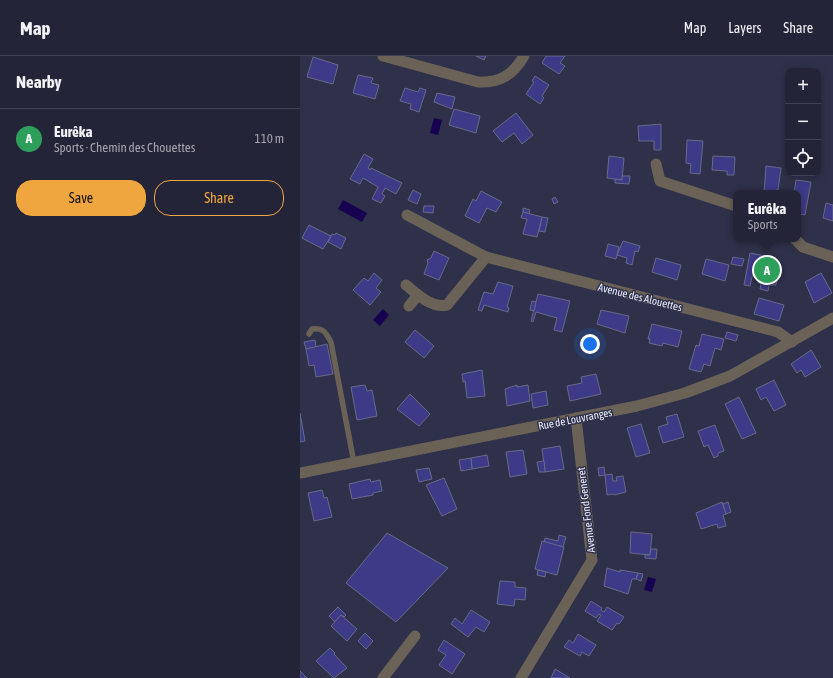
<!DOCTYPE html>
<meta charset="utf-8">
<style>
:root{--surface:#232438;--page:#2f3043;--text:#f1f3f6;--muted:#a3a4ae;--line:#404153;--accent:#f0a63e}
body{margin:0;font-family:"Asap Condensed",sans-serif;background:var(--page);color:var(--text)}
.controls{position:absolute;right:12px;top:12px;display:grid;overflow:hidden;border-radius:8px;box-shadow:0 2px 10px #0003}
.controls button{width:36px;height:36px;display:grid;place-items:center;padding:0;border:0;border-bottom:1px solid var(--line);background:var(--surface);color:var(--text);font:20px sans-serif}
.you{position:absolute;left:290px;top:288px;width:14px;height:14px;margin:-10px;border:3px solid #fff;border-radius:50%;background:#1a73e8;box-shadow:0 0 0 6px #1a73e833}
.badge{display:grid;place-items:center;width:26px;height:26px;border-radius:50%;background:var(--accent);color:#fff;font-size:13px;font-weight:700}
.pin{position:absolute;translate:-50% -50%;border:2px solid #fff;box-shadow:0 1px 4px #0006}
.popup{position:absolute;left:433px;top:134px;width:68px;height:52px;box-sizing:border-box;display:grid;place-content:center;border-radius:8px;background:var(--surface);filter:drop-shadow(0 1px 3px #0005);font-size:13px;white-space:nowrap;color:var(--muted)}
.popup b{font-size:15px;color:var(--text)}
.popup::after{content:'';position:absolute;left:50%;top:100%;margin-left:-8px;border:8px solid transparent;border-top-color:var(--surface)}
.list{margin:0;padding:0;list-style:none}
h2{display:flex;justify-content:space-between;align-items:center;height:52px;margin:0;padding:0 16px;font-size:17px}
h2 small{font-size:13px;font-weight:400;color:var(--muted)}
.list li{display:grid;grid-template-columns:26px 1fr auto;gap:12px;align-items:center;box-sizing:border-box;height:60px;padding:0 16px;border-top:1px solid var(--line)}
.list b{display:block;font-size:15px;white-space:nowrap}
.list p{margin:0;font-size:13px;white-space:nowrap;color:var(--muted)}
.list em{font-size:13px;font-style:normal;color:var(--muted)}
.actions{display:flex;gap:8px;padding:12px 16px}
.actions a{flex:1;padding:9px 0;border:1px solid var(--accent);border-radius:16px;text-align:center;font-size:14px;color:var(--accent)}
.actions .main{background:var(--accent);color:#111}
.icon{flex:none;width:22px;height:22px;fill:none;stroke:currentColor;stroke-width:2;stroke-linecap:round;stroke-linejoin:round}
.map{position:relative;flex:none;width:533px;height:622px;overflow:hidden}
header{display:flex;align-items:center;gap:24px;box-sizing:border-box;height:56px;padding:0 20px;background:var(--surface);border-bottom:1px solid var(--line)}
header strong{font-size:19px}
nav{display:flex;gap:22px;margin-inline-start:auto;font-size:14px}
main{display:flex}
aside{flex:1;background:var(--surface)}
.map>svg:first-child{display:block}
</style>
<header>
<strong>Map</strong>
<nav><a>Map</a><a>Layers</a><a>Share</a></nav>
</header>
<main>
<aside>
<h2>Nearby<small></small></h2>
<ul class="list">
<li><span class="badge" style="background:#2e9e5b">A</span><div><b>Eurêka</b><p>Sports · Chemin des Chouettes</p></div><em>110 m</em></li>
</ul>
<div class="actions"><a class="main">Save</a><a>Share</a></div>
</aside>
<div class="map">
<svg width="533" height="622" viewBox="0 0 533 622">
<rect width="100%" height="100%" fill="#2f304a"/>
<g fill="#160251">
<polygon points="134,62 142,64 138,79 130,77"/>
<polygon points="43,144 67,157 62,166 38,153"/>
<polygon points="83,253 89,259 80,270 73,264"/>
<polygon points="348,521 356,523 352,536 344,534"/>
</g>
<g fill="#3d3a88" stroke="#676a87">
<polygon points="176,0 186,0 184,4"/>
<polygon points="246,0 265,0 260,7 265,10 259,18 242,7"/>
<polygon points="13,1 38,9 33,28 7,21"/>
<polygon points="58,19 73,22 71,27 79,29 75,43 53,37"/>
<polygon points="235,20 249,29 242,40 244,42 240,48 226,38 234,26 232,25"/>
<polygon points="105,32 118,36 120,32 126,34 119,56 110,53 111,48 100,45"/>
<polygon points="137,37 155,41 152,53 134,46"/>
<polygon points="154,53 180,60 176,77 149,69"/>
<polygon points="216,57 233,79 222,88 214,77 202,86 193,75"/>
<polygon points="361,68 361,94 354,94 354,85 339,85 338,70"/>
<polygon points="387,84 403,85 400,118 390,117 391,108 386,107"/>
<polygon points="64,98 73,103 68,112 70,114 71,112 102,127 96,138 85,132 82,138 85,140 81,147 72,143 78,131 63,122 60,128 50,123"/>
<polygon points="309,100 324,102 322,124 307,122"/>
<polygon points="413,100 435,101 434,119 427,119 427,115 412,114"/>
<polygon points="466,110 481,112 478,134 476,134 476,137 464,137"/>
<polygon points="322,120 330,120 329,128 315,127 315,123 322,124"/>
<polygon points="496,124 511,126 505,159 498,158 498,137 494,137"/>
<polygon points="113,134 121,138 117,148 108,144"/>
<polygon points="181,135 202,146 196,156 187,152 179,167 165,160 173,143 176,145"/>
<polygon points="255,141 258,146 254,148 252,143"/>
<polygon points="526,147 533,149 533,165 523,162"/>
<polygon points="124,150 134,150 133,157 123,156"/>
<polygon points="223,152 230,154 229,158 223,156"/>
<polygon points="223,156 242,161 237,181 223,178 227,163 221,162"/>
<polygon points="242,161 248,162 245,176 239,175"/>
<polygon points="9,169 31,180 23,193 2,182"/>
<polygon points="36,177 46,182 41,193 28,186 32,178 35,179"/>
<polygon points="323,185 340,190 338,196 335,195 332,209 326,207 327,202 317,199"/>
<polygon points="308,188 319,191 316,203 305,200"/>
<polygon points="134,195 149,202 139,224 124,218 128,207 127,204 131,202"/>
<polygon points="450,197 476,202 473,219 478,220 476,229 469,229 468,235 460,233 461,227 458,227 462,209 455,207 450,230 444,229"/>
<polygon points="433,201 444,203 442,210 431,208"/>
<polygon points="356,202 381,209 377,224 352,216"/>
<polygon points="406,203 429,209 425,225 402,218"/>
<polygon points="74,217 82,224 76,232 81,236 70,249 53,234 64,222 68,225"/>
<polygon points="521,217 532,237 514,247 505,226"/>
<polygon points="198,226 213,230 207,251 209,252 208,256 184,249 182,255 178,254 184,236 193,238"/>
<polygon points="238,238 270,245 262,276 254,274 257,262 236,256 233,266 231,265"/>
<polygon points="459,242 484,249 479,265 454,258"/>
<polygon points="232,245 236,246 234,255 230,254"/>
<polygon points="301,254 329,260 325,277 297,268"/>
<polygon points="352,268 382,275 378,291 363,287 362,290 349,287 350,283 348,283"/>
<polygon points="115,274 134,290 124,302 105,286"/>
<polygon points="427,276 438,279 436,285 425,282"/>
<polygon points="402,278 424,283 421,294 415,292 410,310 404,308 401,316 389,313 396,289 399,290"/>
<polygon points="15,284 16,291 6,293 4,286"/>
<polygon points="27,288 33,318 16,321 14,309 9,310 6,293"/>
<polygon points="511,294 521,311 505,321 501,314 497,317 491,308"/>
<polygon points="182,314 185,340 167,342 165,325 163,326 162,318"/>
<polygon points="296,318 301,338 270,345 267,330 282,327 281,321"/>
<polygon points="474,324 486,349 474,355 466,341 461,344 456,333"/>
<polygon points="65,329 67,335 72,334 77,360 57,364 51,331"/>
<polygon points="217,329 217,331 228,329 230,345 207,350 205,333"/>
<polygon points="246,335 248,349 233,352 231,338"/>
<polygon points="110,338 130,358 119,370 97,353"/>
<polygon points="439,341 456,377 442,383 425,348"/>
<polygon points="0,357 5,385 0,386"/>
<polygon points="377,358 384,381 363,387 358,371 368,368 366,361"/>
<polygon points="341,368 350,397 336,401 327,372"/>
<polygon points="415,369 424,395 418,397 418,400 414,402 408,389 404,391 398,375"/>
<polygon points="260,390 264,413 245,416 242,393"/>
<polygon points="223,394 227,418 210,421 206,396"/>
<polygon points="187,399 189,410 172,413 171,402"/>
<polygon points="171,402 172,413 161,415 159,404"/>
<polygon points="244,405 245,416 239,416 237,406"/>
<polygon points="304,411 305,419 299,420 298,412"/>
<polygon points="129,412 132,423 119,426 116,414"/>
<polygon points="312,418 313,425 317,425 316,421 323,420 326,436 314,439 313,438 307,439 305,419"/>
<polygon points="144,422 157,453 142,460 126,429"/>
<polygon points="70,423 71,426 80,424 82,435 73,437 73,439 52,443 49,428"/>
<polygon points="22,434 24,442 27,441 32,461 14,465 8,437"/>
<polygon points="422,446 426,458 423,459 426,470 418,472 417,468 401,473 396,457"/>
<polygon points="428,446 431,456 426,458 423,448"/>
<polygon points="331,476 352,478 350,499 330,497"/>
<polygon points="87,477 148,512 96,566 46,527"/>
<polygon points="259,479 266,481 263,491 244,486 245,482 258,485"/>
<polygon points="242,485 264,491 257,519 235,513"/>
<polygon points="351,493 357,493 356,503 345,502 345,499 350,499"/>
<polygon points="307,512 320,516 320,514 338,517 336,523 332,523 328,538 304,530"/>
<polygon points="238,514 246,516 245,521 237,519"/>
<polygon points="338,517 343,518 341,525 336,523"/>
<polygon points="200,525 215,526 215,531 226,532 225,544 215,543 214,550 197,548"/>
<polygon points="291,545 302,552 301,554 304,556 307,551 324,561 319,568 317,567 312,574 297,565 301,559 299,558 296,562 285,555"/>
<polygon points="38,551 46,559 44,561 41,559 35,566 29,560"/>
<polygon points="171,554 190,566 184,576 176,571 168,581 151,568 155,562 162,568"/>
<polygon points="41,559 57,573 47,585 31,570"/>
<polygon points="65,577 73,585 66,593 58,585"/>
<polygon points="278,578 296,589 289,600 282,596 280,600 264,591 269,584 273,587"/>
<polygon points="144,584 165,598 152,618 139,609 146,599 138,594"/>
<polygon points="30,592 35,597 34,598 47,612 34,622 16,605"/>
<polygon points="255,613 270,622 251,622"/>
<polygon points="0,615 7,622 0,622"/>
</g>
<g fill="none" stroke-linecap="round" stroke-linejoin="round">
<path stroke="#6b6257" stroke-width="5.5" d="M9,278L12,273C23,271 26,277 31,286L54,407"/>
<g stroke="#6b6257" stroke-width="11">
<path d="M83,0L178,26C200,27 213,19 224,0"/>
<polyline points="356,108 360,125 436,150"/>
<polyline points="107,159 186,201 478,276 492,286"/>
<polyline points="495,183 503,191 533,201"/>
<path d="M106,229C118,239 131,252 147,249L186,201"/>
<polyline points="109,250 118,239"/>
<polyline points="0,417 337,350 385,337 430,320 533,262"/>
<polyline points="83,622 115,580"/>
<polyline points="221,622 292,504 276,362"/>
</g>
</g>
<g text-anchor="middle" stroke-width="3" stroke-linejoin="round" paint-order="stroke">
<g font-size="11" fill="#e9ebfc" stroke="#2f304a">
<text transform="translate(340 241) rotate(14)" y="4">Avenue des Alouettes</text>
<text transform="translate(275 363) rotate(-11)" y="4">Rue de Louvranges</text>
<text transform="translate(286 454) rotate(-97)" y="4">Avenue Fond Generet</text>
</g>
</g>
</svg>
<div class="controls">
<button>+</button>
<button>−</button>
<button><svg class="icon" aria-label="locate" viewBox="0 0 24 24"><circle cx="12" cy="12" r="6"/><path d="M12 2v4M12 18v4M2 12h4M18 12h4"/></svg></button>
</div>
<div class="you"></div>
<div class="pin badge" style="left:467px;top:214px;background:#2e9e5b">A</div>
<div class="popup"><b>Eurêka</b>Sports</div>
</div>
</main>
